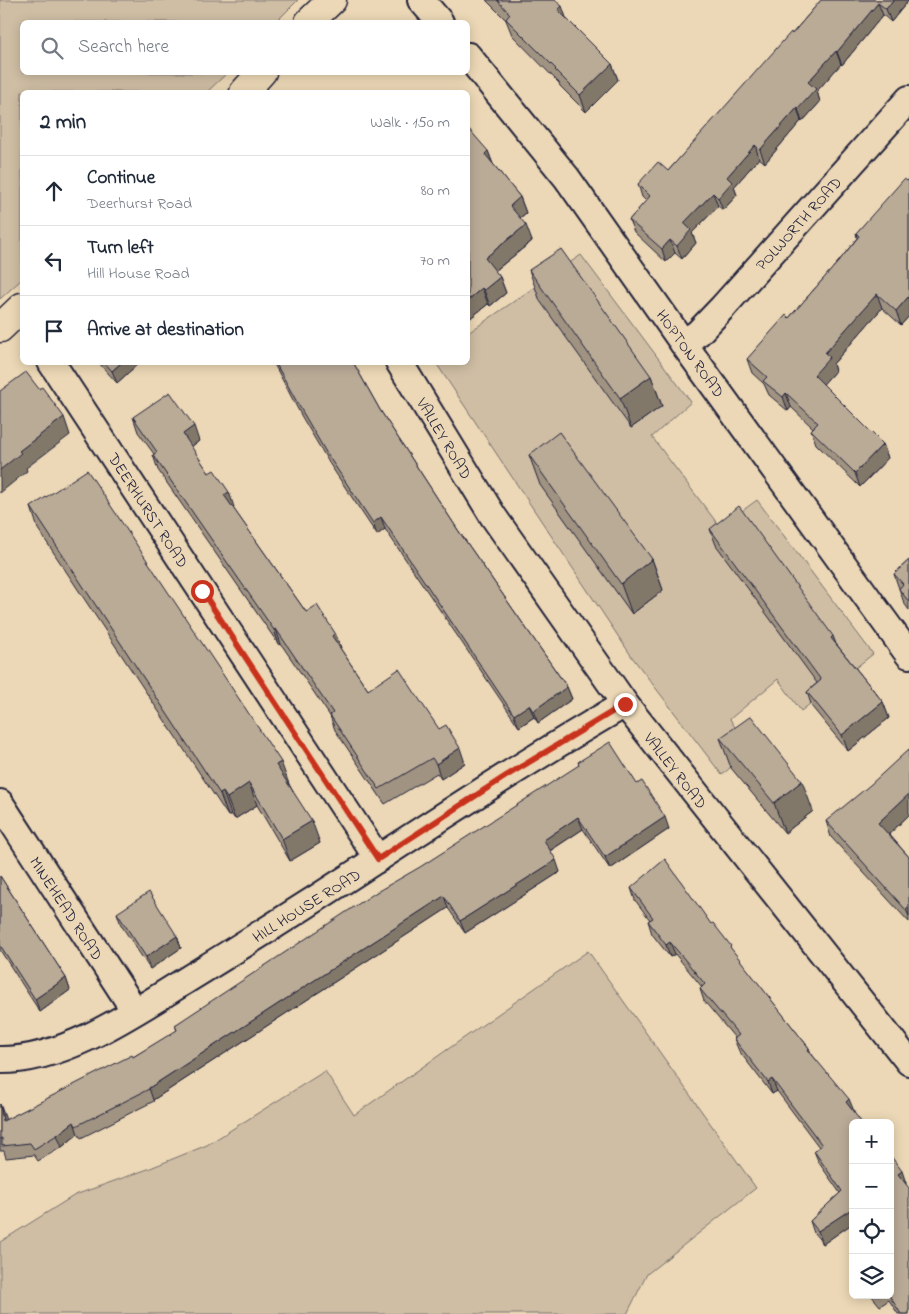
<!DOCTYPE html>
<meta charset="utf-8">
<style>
:root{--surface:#fff;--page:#f6f6f7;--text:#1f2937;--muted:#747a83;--line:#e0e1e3}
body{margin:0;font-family:"Indie Flower",sans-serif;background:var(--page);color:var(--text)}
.controls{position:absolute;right:15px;bottom:15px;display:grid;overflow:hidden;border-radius:8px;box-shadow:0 2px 12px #0003}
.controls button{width:45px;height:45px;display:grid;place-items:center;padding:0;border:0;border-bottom:1px solid var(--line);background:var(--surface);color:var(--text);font:25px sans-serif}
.stop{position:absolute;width:15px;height:15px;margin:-11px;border:4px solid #c8321e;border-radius:50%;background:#fff}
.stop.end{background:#c8321e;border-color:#fff;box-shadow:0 1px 5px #0008}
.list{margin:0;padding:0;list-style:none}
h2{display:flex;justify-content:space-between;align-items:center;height:65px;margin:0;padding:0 20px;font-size:21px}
h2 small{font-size:16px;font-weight:400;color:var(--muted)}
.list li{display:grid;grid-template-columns:32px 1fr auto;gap:15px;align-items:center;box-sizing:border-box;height:70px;padding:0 20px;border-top:1px solid var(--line)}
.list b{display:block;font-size:19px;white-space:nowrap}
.list p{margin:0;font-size:16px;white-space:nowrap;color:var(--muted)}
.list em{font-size:16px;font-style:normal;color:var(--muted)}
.icon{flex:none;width:28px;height:28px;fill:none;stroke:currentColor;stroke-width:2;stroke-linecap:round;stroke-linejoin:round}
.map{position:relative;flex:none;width:909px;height:1314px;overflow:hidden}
.search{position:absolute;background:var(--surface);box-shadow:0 2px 12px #0003;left:20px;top:20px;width:450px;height:55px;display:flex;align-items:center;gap:12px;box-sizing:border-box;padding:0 18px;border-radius:8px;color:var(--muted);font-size:19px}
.panel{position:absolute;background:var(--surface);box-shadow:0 2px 12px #0003;left:20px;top:90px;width:450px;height:275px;border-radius:8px}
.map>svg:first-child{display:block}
</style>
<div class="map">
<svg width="909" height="1314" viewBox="0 0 909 1314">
<rect width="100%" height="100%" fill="#ecd8b6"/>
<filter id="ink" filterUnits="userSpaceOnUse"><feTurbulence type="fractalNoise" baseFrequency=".02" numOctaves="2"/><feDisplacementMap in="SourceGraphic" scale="10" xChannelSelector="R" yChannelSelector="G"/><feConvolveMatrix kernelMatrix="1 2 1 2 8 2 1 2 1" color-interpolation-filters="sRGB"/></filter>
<g filter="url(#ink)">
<g fill="#cfbea4" stroke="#787070">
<polygon points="0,0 298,0 276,22 22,22 22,72 227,73 207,92 22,92 22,279 0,299"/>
<polygon points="581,255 691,402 652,437 720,527 757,500 873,654 801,711 778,679 730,719 749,751 722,775 632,657 436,363 468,362 468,333"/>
<polygon points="588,951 756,1188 647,1274 627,1314 0,1314 0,1242 75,1195 148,1169 207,1145 325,1071 354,1115"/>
</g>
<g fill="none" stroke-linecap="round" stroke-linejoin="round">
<g stroke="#22223b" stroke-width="30">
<g id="minor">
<polyline points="421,0 440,22"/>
<polyline points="468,56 567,178 683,343 909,655"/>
<polyline points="683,343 698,333 722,308 909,99"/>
<polyline points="51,362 378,859"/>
<polyline points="399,362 493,516 625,704 909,1062"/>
<polyline points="0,803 135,1011"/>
<path d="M0,1060C64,1061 135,1012 188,979C227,955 267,930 306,905C412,837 516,767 625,704"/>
</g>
</g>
<g stroke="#22223b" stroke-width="31">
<g id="major">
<polyline points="309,22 332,0"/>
<polyline points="244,92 262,72"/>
<polyline points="0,328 22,307"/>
</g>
</g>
<use href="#minor" stroke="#ecd8b6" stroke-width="26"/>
<use href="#major" stroke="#ecd8b6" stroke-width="28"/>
</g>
<g fill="#a09382" stroke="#22223b">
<polygon points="486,0 555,0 566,19 612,64 618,80 586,112 560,86 559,83 512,35 506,20"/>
<polygon points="821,0 909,0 909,2 908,1 891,22 883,15 842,65 841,64 817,91 820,102 802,122 801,121 765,163 759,158 734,187 737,195 723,210 718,206 692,233 696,243 682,259 675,253 666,262 634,232 629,220 646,201 642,197 638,184 668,171 792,34"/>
<polygon points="488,151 493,164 520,197 526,213 520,218 532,241 495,271 500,277 506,293 490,306 488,304 468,320"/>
<polygon points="909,179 909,316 901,325 882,308 833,364 835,371 823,384 883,444 888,458 860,487 816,444 811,430 813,428 791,407 788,411 769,395 764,384 752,373 747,359 789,318 839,261 857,238 856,233"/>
<polygon points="529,270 651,376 662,406 631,428 540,301"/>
<polygon points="98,362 140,362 117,383"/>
<polygon points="273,362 353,362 380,410 458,530 567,687 572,699 538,723 534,717 519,727 385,529 377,535 331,466 302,417"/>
<polygon points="133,417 199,441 191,447 209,473 234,507 233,508 306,612 335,633 341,648 340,648 368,690 439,729 465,763 441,779 437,773 385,804 335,730 330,716 281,644 279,645 158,470 153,455 154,454 138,432"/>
<polygon points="529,455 652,559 663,590 632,614 540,485"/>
<polygon points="31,507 289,784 320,843 290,861 257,805 235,819 231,814 228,816 38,529"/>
<polygon points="710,529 837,645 883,702 889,718 848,751 812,707 807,692 817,683 716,545"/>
<polygon points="909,560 909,610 904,603 894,574"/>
<polygon points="720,738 813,811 785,833 731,768"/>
<polygon points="637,784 669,829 610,869 583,829 550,851 560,872 465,933 448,908 153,1100 154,1101 81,1138 78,1134 62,1147 38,1161 34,1155 6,1158 4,1151 0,1151 0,1104 5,1120 133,1057 177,1031 175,1025"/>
<polygon points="909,815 889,834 909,857 909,922 831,837 826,821"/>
<polygon points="0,876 66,978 70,990 40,1012 0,950"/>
<polygon points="631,888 711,924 809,1048 811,1053 854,1111 853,1223 823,1244 814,1233 810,1221 840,1193 819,1163 814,1151 819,1147 777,1091 772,1094 739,1051 734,1039 735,1038 704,1001 700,989 702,987 675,954 670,957 652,934 648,921 650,920 635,900"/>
<polygon points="117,913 177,936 181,948 150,969 121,925"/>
<polygon points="890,1155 906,1183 909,1314 898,1314 889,1300 880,1306 871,1295 890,1295"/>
</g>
<g fill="#82786a" stroke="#22223b">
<polygon points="894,0 908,0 908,1 891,22 886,9"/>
<polygon points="878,3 883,15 842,65 837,52"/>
<polygon points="562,6 568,23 558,10"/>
<polygon points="836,51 841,64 817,91 820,102 802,122 798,109 808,82"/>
<polygon points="612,64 618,80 586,112 580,95"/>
<polygon points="797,108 801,121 765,163 760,150"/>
<polygon points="755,145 759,158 734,187 737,195 723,210 718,198 727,177"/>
<polygon points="488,151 494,167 485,154"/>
<polygon points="713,193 718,206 692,233 696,243 682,259 677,246 684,223"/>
<polygon points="520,197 526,213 516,221 510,206"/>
<polygon points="526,225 532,241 491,274 485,258"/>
<polygon points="670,240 675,253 666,262 662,249"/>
<polygon points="500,277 506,293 490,306 484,290"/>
<polygon points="482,288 488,304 468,320 468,300"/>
<polygon points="877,294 882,308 833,364 835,371 819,389 814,375 825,353"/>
<polygon points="909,296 909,316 901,325 896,311"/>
<polygon points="122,362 140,362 117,383 112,371"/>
<polygon points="651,376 662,406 631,428 620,398"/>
<polygon points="786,393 791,407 788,411 783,397"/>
<polygon points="64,417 70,435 26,468 27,471 0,493 0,470 19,451"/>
<polygon points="194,426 199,441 188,449 183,434"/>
<polygon points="883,444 888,458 860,487 855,473"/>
<polygon points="229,492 234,507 230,510 224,495"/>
<polygon points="381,517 385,529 377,535 373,523"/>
<polygon points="652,559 663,590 632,614 621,584"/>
<polygon points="276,629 281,644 279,645 274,630"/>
<polygon points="335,633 341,648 337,651 332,636"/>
<polygon points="833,636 839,652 831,638"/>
<polygon points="567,687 572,699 538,723 533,711"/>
<polygon points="883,702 889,718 848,751 842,735"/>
<polygon points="529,705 534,717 519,727 514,715"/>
<polygon points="460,748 465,763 441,779 436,764"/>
<polygon points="281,762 289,784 284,787 276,765"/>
<polygon points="802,781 813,811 785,833 774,803"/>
<polygon points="249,783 257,805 235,819 227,798"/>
<polygon points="223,792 231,814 228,816 220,794"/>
<polygon points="909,794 909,815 884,839 878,823"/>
<polygon points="578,817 583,829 548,852 544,840"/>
<polygon points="665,817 669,829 610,869 605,857"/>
<polygon points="312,821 320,843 290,861 282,839"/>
<polygon points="556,860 560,872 465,933 460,921"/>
<polygon points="444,896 448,908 153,1100 149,1088"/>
<polygon points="909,907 909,916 906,910"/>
<polygon points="177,936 181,948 150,969 146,957"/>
<polygon points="670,942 675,954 670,957 666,945"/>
<polygon points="66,978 70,990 40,1012 35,999"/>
<polygon points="772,1079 777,1091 772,1094 768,1082"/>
<polygon points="849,1099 854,1111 850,1114 846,1102"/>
<polygon points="0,1104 5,1117 8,1133 3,1121"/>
<polygon points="74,1122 78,1134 62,1147 57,1135"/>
<polygon points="902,1171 906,1183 903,1187 898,1174"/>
<polygon points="853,1208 853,1223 823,1244 818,1231"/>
</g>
<g fill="#baab97" stroke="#22223b">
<polygon points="497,0 555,0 562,6 558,10 612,64 580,95 555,70 556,69 506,19 510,14"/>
<polygon points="821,0 894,0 886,9 878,3 837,52 836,51 808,82 816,89 798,109 797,108 760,150 755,145 727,177 732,182 718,198 713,193 684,223 691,230 677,246 670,240 662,249 629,220 650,196 638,184 658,162 668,171 791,32 792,34"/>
<polygon points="468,128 488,151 485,154 520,197 510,206 526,225 485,258 500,277 484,290 482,288 468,300"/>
<polygon points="904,179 907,181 909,179 909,296 896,311 877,294 825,353 830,357 814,375 883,444 855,473 811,430 818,423 786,393 783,397 763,381 767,377 747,359 786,315 789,318 839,261 859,236 856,233"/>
<polygon points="561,249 651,376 620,398 529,270"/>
<polygon points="104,362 122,362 112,371"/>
<polygon points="275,362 353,362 380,410 458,530 567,687 533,711 529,705 514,715 381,517 373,523 327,454 298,404"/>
<polygon points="26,372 39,389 42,387 64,417 19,451 21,453 0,470 0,391"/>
<polygon points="170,392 194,426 183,434 209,473 214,470 229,492 224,495 306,612 317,605 335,633 332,636 368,690 399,669 439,729 446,725 460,748 436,764 432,758 379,789 330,715 333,713 276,629 274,630 153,455 157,452 133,417"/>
<polygon points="559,432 652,559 621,584 529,455"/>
<polygon points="87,470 281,762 276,765 312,821 282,839 249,783 227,798 223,792 220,794 31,507"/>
<polygon points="739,506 833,636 831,638 883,702 842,735 807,692 821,680 710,529"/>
<polygon points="909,560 909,602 899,589 903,584 894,574"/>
<polygon points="751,716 802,781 774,803 720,738"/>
<polygon points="610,742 637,784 642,781 665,817 605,857 578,817 544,840 556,860 460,921 444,896 149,1088 149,1089 76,1126 74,1122 57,1135 34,1149 30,1143 2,1146 2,1138 0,1139 0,1104 3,1121 132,1055 133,1057 177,1030 175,1025 375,893 420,867 551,783 579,765 578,762"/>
<polygon points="909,749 909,794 878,823 909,857 909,907 906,910 826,821 870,785"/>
<polygon points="665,859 711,924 713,923 731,946 730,947 809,1048 808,1050 849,1099 846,1102 862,1123 853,1123 853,1208 818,1231 810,1221 842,1191 814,1151 822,1145 772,1079 768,1082 734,1039 739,1035 700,989 705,984 670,942 666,945 648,921 653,918 631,888"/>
<polygon points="0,876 66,978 35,999 0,945"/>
<polygon points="149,892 177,936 146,957 117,913"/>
<polygon points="890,1155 902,1171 898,1174 909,1188 909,1314 901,1314 889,1295 890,1295"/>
</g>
</g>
<g fill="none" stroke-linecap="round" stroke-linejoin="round" filter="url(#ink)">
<polyline stroke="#c8321e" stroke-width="6" points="202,591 378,859 506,776 625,704"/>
</g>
<g text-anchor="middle" stroke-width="5" stroke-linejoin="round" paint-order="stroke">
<g font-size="16" fill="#22223b" stroke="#ecd8b6">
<text transform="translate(798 223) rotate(-48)" y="6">POLWORTH ROAD</text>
<text transform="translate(691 353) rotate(54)" y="6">HOPTON ROAD</text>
<text transform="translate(445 438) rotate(59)" y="6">VALLEY ROAD</text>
<text transform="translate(149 510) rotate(57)" y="6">DEERHURST ROAD</text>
<text transform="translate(676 770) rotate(52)" y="6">VALLEY ROAD</text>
<text transform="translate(306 905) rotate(-32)" y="6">HILL HOUSE ROAD</text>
<text transform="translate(67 908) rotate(57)" y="6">MINEHEAD ROAD</text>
</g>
</g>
</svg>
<div class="controls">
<button>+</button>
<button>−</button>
<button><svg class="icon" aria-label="locate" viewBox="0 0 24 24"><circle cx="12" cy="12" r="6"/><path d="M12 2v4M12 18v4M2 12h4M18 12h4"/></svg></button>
<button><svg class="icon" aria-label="layers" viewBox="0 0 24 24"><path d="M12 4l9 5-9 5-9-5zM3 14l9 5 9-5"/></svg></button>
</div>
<div class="stop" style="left:202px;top:591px"></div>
<div class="stop end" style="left:625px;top:704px"></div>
<div class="search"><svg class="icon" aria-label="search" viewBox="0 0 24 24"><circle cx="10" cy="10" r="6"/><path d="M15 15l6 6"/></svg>Search here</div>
<section class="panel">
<h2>2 min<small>Walk · 150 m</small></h2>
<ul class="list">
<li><svg class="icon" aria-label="ahead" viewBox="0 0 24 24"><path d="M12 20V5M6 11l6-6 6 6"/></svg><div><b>Continue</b><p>Deerhurst Road</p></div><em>80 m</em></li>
<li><svg class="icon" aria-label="left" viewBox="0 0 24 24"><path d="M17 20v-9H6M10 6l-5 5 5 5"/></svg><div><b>Turn left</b><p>Hill House Road</p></div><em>70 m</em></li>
<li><svg class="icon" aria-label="arrive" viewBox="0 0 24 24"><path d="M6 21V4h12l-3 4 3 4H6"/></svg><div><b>Arrive at destination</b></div></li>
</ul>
</section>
</div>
